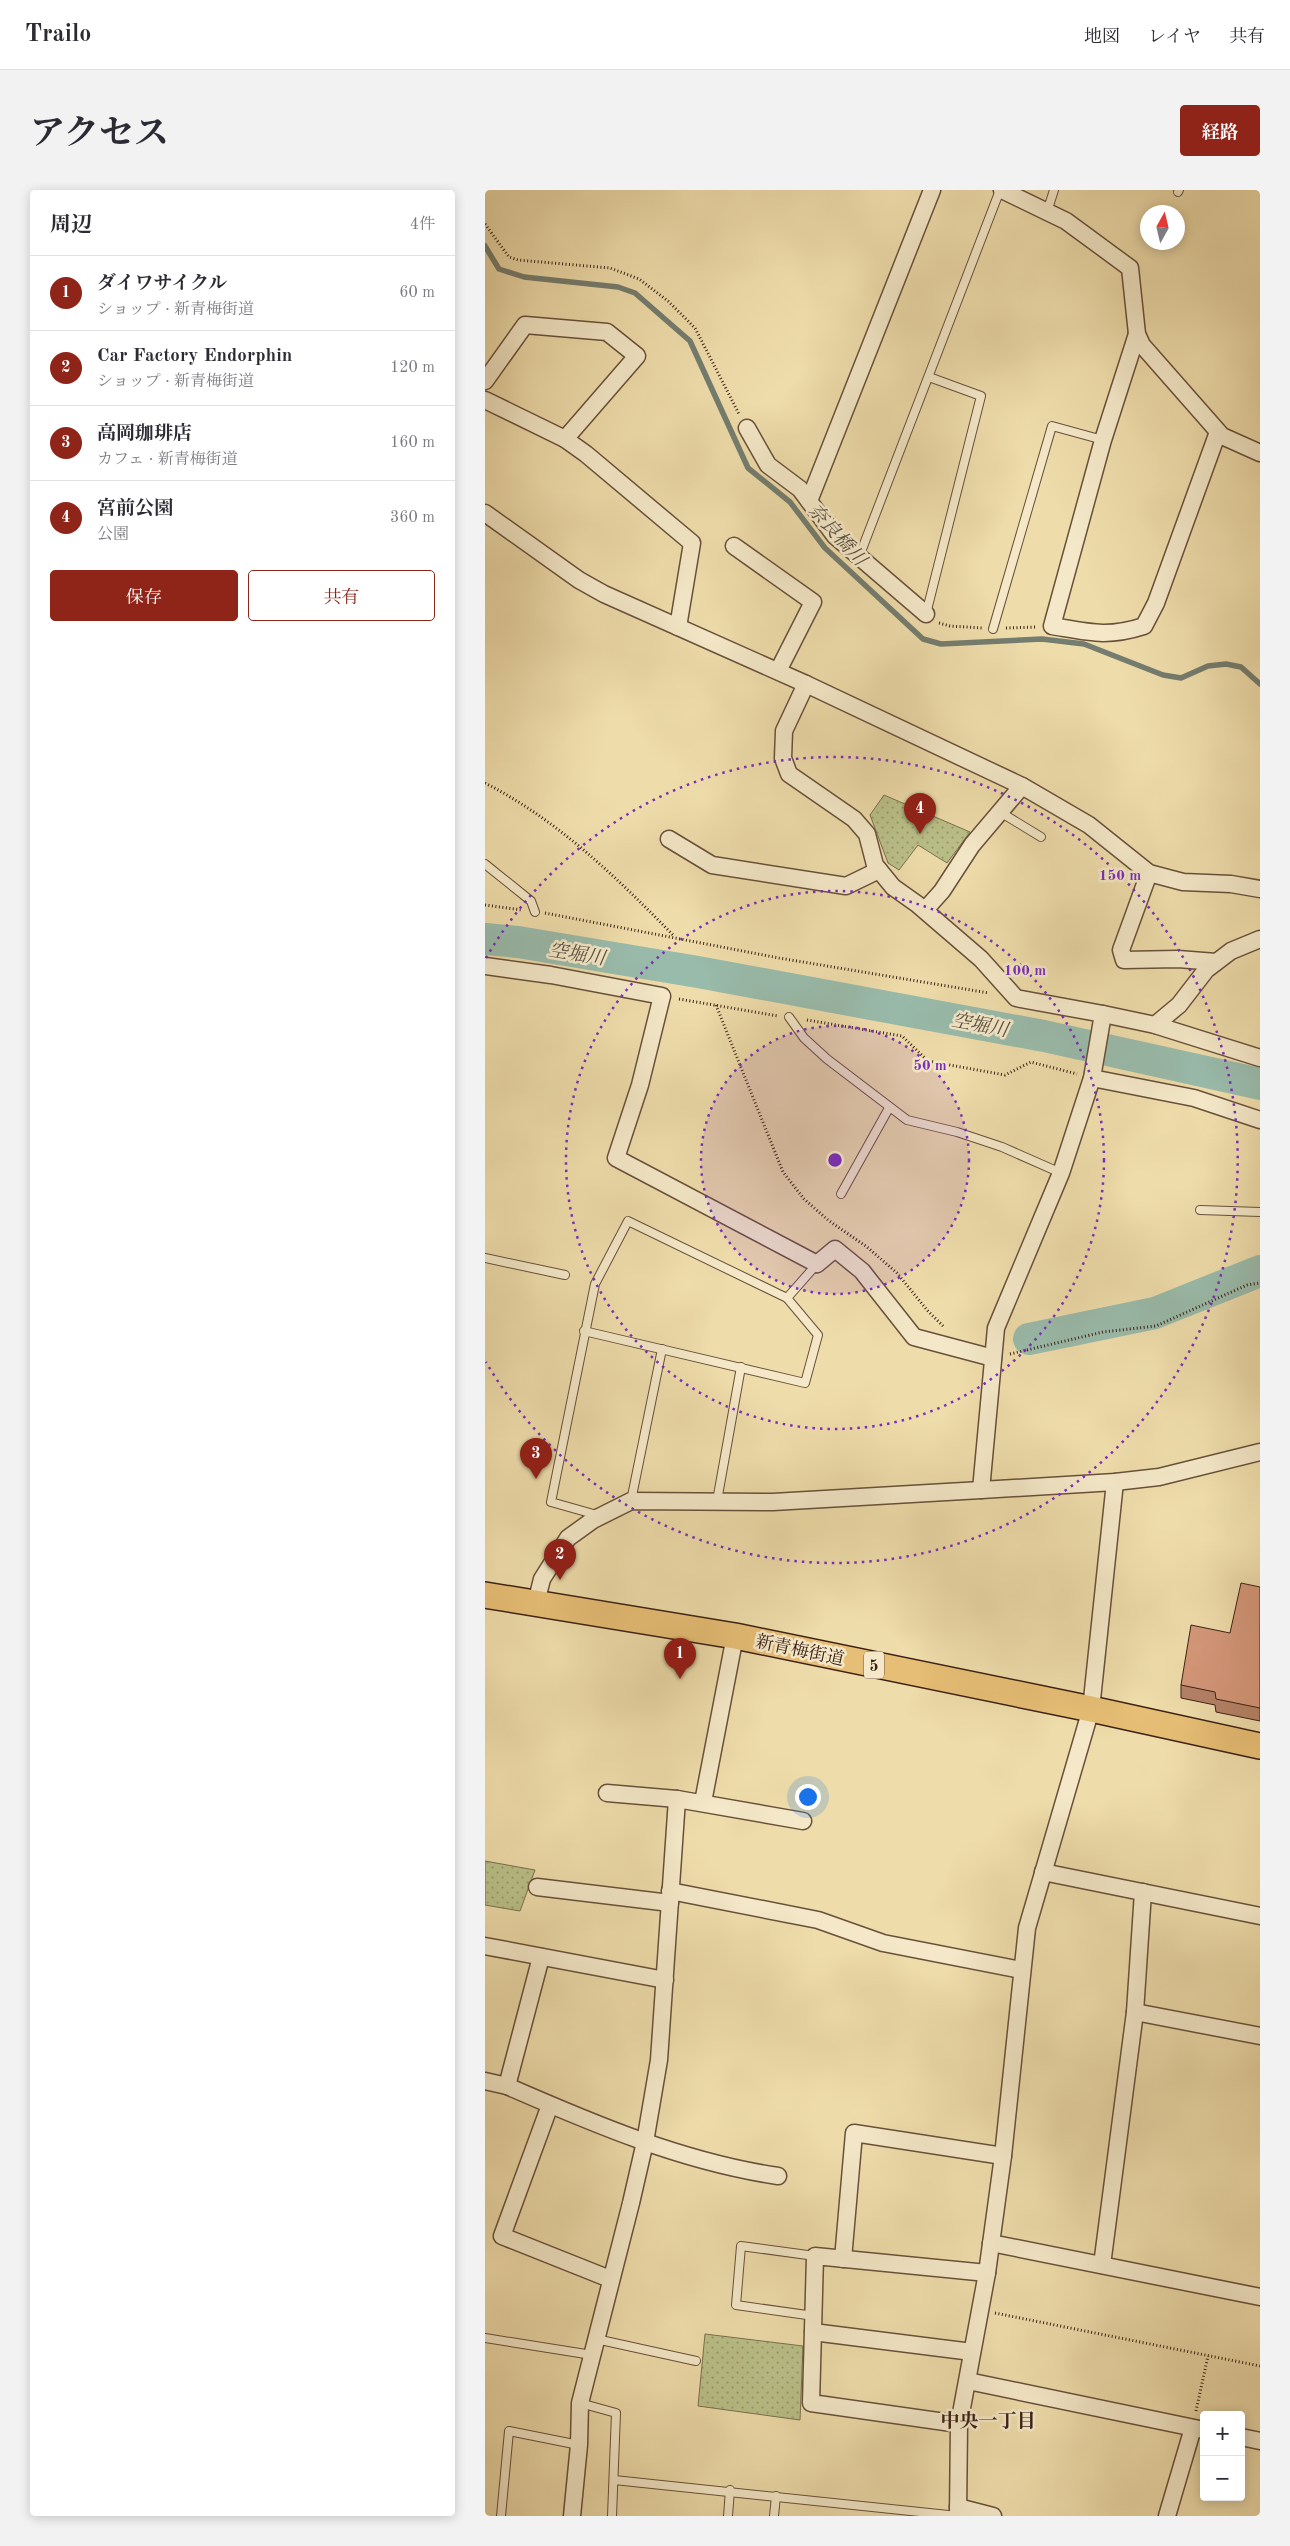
<!DOCTYPE html>
<html lang="ja">
<meta charset="utf-8">
<style>
:root{--surface:#fff;--page:#f2f2f3;--text:#2b2b33;--muted:#7c7c81;--line:#e1e1e2;--accent:#8f2418}
body{margin:0;font-family:"Old Standard TT","Noto Serif JP",serif;background:var(--page);color:var(--text)}
.controls{position:absolute;right:15px;bottom:15px;display:grid;overflow:hidden;border-radius:5px;box-shadow:0 2px 12px #0003}
.controls button{width:45px;height:45px;display:grid;place-items:center;padding:0;border:0;border-bottom:1px solid var(--line);background:var(--surface);color:var(--text);font:25px sans-serif}
.compass{position:absolute;left:655px;top:15px;width:45px;height:45px;border-radius:50%;background:var(--surface);box-shadow:0 2px 12px #0003;rotate:8deg}
.you{position:absolute;left:322px;top:1606px;width:18px;height:18px;margin:-12px;border:4px solid #fff;border-radius:50%;background:#1a73e8;box-shadow:0 0 0 8px #1a73e833}
.badge{display:grid;place-items:center;width:32px;height:32px;border-radius:50%;background:var(--accent);color:#fff;font-size:16px;font-weight:700}
.pin{position:absolute;translate:-50% -41px;filter:drop-shadow(0 1px 2px #0008)}
.pin::after{content:'';position:absolute;top:26px;width:18px;height:15px;background:inherit;clip-path:polygon(0 0,100% 0,50% 100%)}
.list{margin:0;padding:0;list-style:none}
h2{display:flex;justify-content:space-between;align-items:center;height:65px;margin:0;padding:0 20px;font-size:21px}
h2 small{font-size:16px;font-weight:400;color:var(--muted)}
.list li{display:grid;grid-template-columns:32px 1fr auto;gap:15px;align-items:center;box-sizing:border-box;height:75px;padding:0 20px;border-top:1px solid var(--line)}
.list b{display:block;font-size:19px;white-space:nowrap}
.list p{margin:0;font-size:16px;white-space:nowrap;color:var(--muted)}
.list em{font-size:16px;font-style:normal;color:var(--muted)}
.actions{display:flex;gap:10px;padding:15px 20px}
.actions a{flex:1;padding:11px 0;border:1px solid var(--accent);border-radius:5px;text-align:center;font-size:18px;color:var(--accent)}
.actions .main{background:var(--accent);color:#fff}
.map{position:relative;flex:none;width:775px;height:2326px;overflow:hidden;border-radius:5px}
header{display:flex;align-items:center;gap:30px;box-sizing:border-box;height:70px;padding:0 25px;background:var(--surface);border-bottom:1px solid var(--line)}
header strong{font-size:24px}
nav{display:flex;gap:28px;margin-inline-start:auto;font-size:18px}
.intro{display:flex;align-items:center;justify-content:space-between;box-sizing:border-box;height:120px;padding:0 30px}
h1{margin:0;font-size:35px}
.button{padding:12px 22px;border-radius:5px;background:var(--accent);color:#fff;font-size:18px;font-weight:700}
main{display:flex;gap:30px;padding:0 30px}
aside{flex:1;background:var(--surface);border-radius:5px;box-shadow:0 2px 12px #0003}
.map>svg:first-child{display:block}
</style>
<header>
<strong>Trailo</strong>
<nav><a>地図</a><a>レイヤ</a><a>共有</a></nav>
</header>
<div class="intro"><h1>アクセス</h1><a class="button">経路</a></div>
<main>
<aside>
<h2>周辺<small>4件</small></h2>
<ul class="list">
<li><span class="badge">1</span><div><b>ダイワサイクル</b><p>ショップ · 新青梅街道</p></div><em>60 m</em></li>
<li><span class="badge">2</span><div><b>Car Factory Endorphin</b><p>ショップ · 新青梅街道</p></div><em>120 m</em></li>
<li><span class="badge">3</span><div><b>高岡珈琲店</b><p>カフェ · 新青梅街道</p></div><em>160 m</em></li>
<li><span class="badge">4</span><div><b>宮前公園</b><p>公園</p></div><em>360 m</em></li>
</ul>
<div class="actions"><a class="main">保存</a><a>共有</a></div>
</aside>
<div class="map">
<svg width="775" height="2326" viewBox="0 0 775 2326">
<defs>
<pattern id="park-dots" width="8" height="8" patternUnits="userSpaceOnUse" patternTransform="scale(1.25)"><rect width="8" height="8" fill="#bac088"/><path d="M2 2h.1M6 6h.1" fill="none" stroke="#989c6e" stroke-width="1.8" stroke-linecap="round"/></pattern>
</defs>
<rect width="100%" height="100%" fill="#eedcaa"/>
<filter id="stains"><feTurbulence type="fractalNoise" baseFrequency=".004" numOctaves="4"/><feColorMatrix values="0 0 0 0 .2 0 0 0 0 .09 0 0 0 0 .02 0 0 0 .5 -.17"/></filter>
<radialGradient id="worn" r=".72"><stop offset=".6" stop-color="#630" stop-opacity="0"/><stop offset="1" stop-color="#630" stop-opacity=".3"/></radialGradient>
<g fill="url(#park-dots)" stroke="#7b704f">
<polygon points="399,605 485,642 462,673 433,655 414,680 403,673 385,625"/>
<polygon points="0,1671 50,1680 35,1721 0,1715"/>
<polygon points="220,2144 318,2156 315,2230 213,2216"/>
</g>
<g fill="none" stroke-linecap="round" stroke-linejoin="round">
<polyline stroke="#747d6f" stroke-width="5.5" points="0,56 14,79 39,87 133,97 150,103 205,151 263,278 305,312 340,358 438,449 456,454 557,449 599,454 678,485 696,488 723,476 741,474 756,477 775,494"/>
<g stroke="#99bbab" stroke-width="32">
<polyline points="0,749 33,752 213,782 559,846 775,894"/>
<polyline points="544,1149 670,1123 775,1081"/>
</g>
<g stroke="#68503b" stroke-width="10">
<g id="lane">
<polyline points="693,2 694,0"/>
<polyline points="562,22 569,0"/>
<polyline points="374,367 515,0"/>
<polyline points="441,424 496,206 444,187"/>
<polyline points="508,439 567,236 618,250"/>
<polyline points="515,622 556,647"/>
<polyline points="0,674 46,711 50,722"/>
<polyline points="304,827 319,848 342,869 422,930 472,942 517,957 576,983"/>
<polyline points="356,1004 404,918"/>
<polyline points="715,1020 775,1022"/>
<polyline points="0,1068 80,1085"/>
<polyline points="99,1141 320,1193 333,1145 302,1108 332,1074"/>
<polyline points="146,1311 177,1159"/>
<polyline points="232,1311 256,1177"/>
<polyline points="112,1325 66,1312 110,1094 143,1031 302,1108"/>
<polyline points="329,2126 251,2115 256,2056 330,2066"/>
<polyline points="0,2148 107,2165"/>
<polyline points="111,2149 211,2171"/>
<polyline points="95,2213 131,2223 127,2326"/>
<polyline points="129,2290 473,2326"/>
<polyline points="16,2326 24,2241 94,2255"/>
<polyline points="243,2326 245,2300"/>
<polyline points="289,2326 291,2306"/>
</g>
</g>
<g stroke="#68503b" stroke-width="19">
<g id="street">
<polyline points="517,0 581,31 645,78 652,144 657,155 737,246 775,263"/>
<path d="M652,144L618,250L567,436C603,442 622,448 659,436L671,413L733,242"/>
<polyline points="0,191 40,135 122,142 152,166 80,249"/>
<polyline points="0,210 80,249 101,264 207,353 193,437"/>
<polyline points="262,238 283,275 315,299 350,346 441,424"/>
<polyline points="324,311 447,0"/>
<polyline points="0,323 94,390 119,404 321,494 299,541 298,568 304,584 369,629 382,644 390,675 408,697 432,714 496,769 531,808 618,824 607,888 576,983 511,1138 496,1300 630,1292 674,1287 775,1262"/>
<polyline points="249,356 328,412 293,481"/>
<polyline points="321,494 537,596 604,635 664,683 698,692 746,694 775,699"/>
<polyline points="184,649 227,675 361,696 394,680"/>
<polyline points="664,683 636,760 639,770 693,769 731,772"/>
<polyline points="440,720 457,701 487,655 537,596"/>
<polyline points="0,776 66,785 177,806 155,895 131,968 332,1074 350,1059 377,1081 429,1147 508,1168"/>
<polyline points="618,824 670,835 775,868"/>
<polyline points="670,835 694,815 721,780 746,761 775,749"/>
<polyline points="607,888 709,908 775,930"/>
<polyline points="51,1413 57,1389 83,1348 108,1330 146,1311 288,1312 496,1300"/>
<polyline points="122,1603 192,1609"/>
<polyline points="218,1612 250,1446"/>
<polyline points="558,1682 775,1726"/>
<polyline points="52,1697 185,1713"/>
<polyline points="185,1701 333,1730 398,1753 536,1780"/>
<polyline points="0,1756 180,1790"/>
<polyline points="650,1822 775,1846"/>
<path d="M0,1891L22,1896C109,1934 198,1972 293,1986"/>
<polyline points="22,1896 56,1767"/>
<polyline points="65,1915 17,2046 125,2089"/>
<polyline points="506,2053 775,2107"/>
<polyline points="358,2069 369,1943 518,1966"/>
<polyline points="617,2075 650,1822 658,1702"/>
<polyline points="328,2142 487,2162"/>
<polyline points="483,2191 719,2240"/>
<polyline points="474,2234 326,2213 330,2066 502,2083"/>
<polyline points="756,2247 775,2251"/>
<polyline points="473,2317 508,2326"/>
<polyline points="87,2326 94,2255 95,2213 146,2013 160,1952 174,1870 192,1609 318,1631"/>
<polyline points="473,2326 474,2234 502,2083 518,1966 542,1738 606,1519 630,1292"/>
<polyline points="682,2326 708,2238"/>
</g>
</g>
<g stroke="#3c2116" stroke-width="28">
<polyline id="primary" points="0,1405 250,1446 606,1519 775,1556"/>
</g>
<g stroke="#3c2116" stroke-width="3" stroke-dasharray="1 2.5" stroke-linecap="butt">
<polyline points="0,34 24,67 33,70 125,78 154,89 183,111 210,138 254,224"/>
<polyline points="454,433 465,436 497,438"/>
<polyline points="521,438 552,437"/>
<path d="M0,593C74,631 131,687 189,746"/>
<polyline points="0,715 37,720"/>
<polyline points="60,723 294,768 504,803"/>
<polyline points="194,809 293,826"/>
<polyline points="231,815 298,982 319,1009 343,1030 382,1057 412,1083 442,1120 459,1137"/>
<polyline points="322,830 417,846 443,871 520,885 546,872 592,884"/>
<polyline points="525,1164 618,1142 671,1136 762,1095 775,1093"/>
<polyline points="510,2123 775,2176"/>
<polyline points="711,2221 723,2166"/>
</g>
<use href="#lane" stroke="#f4e8c8" stroke-width="8"/>
<use href="#street" stroke="#f4e8c8" stroke-width="16"/>
<use href="#primary" stroke="#e7be75" stroke-width="25"/>
</g>
<polygon fill="#b68268" stroke="#3c2116" points="775,1397 775,1531 731,1522 730,1515 696,1508 696,1495 745,1443"/>
<polygon fill="#d49779" stroke="#3c2116" points="756,1393 775,1397 775,1518 731,1509 730,1502 696,1495 706,1435 745,1443"/>
<circle cx="350" cy="970" r="134" fill="#7b2cbf" fill-opacity=".12"/>
<g fill="none" stroke="#7b2cbf" stroke-width="2.5" stroke-dasharray="2.5 5">
<circle cx="350" cy="970" r="134"/>
<circle cx="350" cy="970" r="269"/>
<path d="M1 768A403 403 0 1 1 1 1172"/>
</g>
<g text-anchor="middle" stroke-width="5" stroke-linejoin="round" paint-order="stroke">
<rect fill="#f4e8c8" stroke="#735d4b" stroke-width="1" x="379" y="1461.5" width="20" height="27" rx="4"/>
<g font-size="16" font-weight="bold" fill="#3c2116">
<text x="389" y="1481">5</text>
</g>
<g font-size="18" fill="#3c2116" stroke="#f4e8c8">
<text transform="translate(315 1460) rotate(12)" y="6">新青梅街道</text>
</g>
<g font-size="19" font-style="italic" fill="#584f43" stroke="#f4e8c8">
<text transform="translate(353 344) rotate(48)" y="7">奈良橋川</text>
<text transform="translate(92 763) rotate(9)" y="7">空堀川</text>
<text transform="translate(495 834) rotate(11)" y="7">空堀川</text>
</g>
<g font-size="19" font-weight="bold" fill="#3c2116" stroke="#f4e8c8">
<text x="503" y="2237">中央一丁目</text>
</g>
</g>
<circle cx="350" cy="970" r="8" fill="#7b2cbf" stroke="#f4e8c8" stroke-width="2.5"/>
<g font-size="15" text-anchor="middle" font-weight="bold" fill="#7b2cbf" stroke="#f4e8c8" stroke-width="5" stroke-linejoin="round" paint-order="stroke">
<text x="635" y="690">150 m</text>
<text x="540" y="785">100 m</text>
<text x="445" y="880">50 m</text>
</g>
<rect width="100%" height="100%" filter="url(#stains)"/>
<rect width="100%" height="100%" fill="url(#worn)"/>
</svg>
<div class="controls">
<button>+</button>
<button>−</button>
</div>
<svg class="compass" viewBox="-18 -18 36 36"><path d="M0-13l5 13h-10z" fill="#e53935"/><path d="M0 13l5-13h-10z" fill="#7c7c81"/></svg>
<div class="you"></div>
<div class="pin badge" style="left:195px;top:1489px">1</div>
<div class="pin badge" style="left:75px;top:1390px">2</div>
<div class="pin badge" style="left:51px;top:1289px">3</div>
<div class="pin badge" style="left:435px;top:644px">4</div>
</div>
</main>
